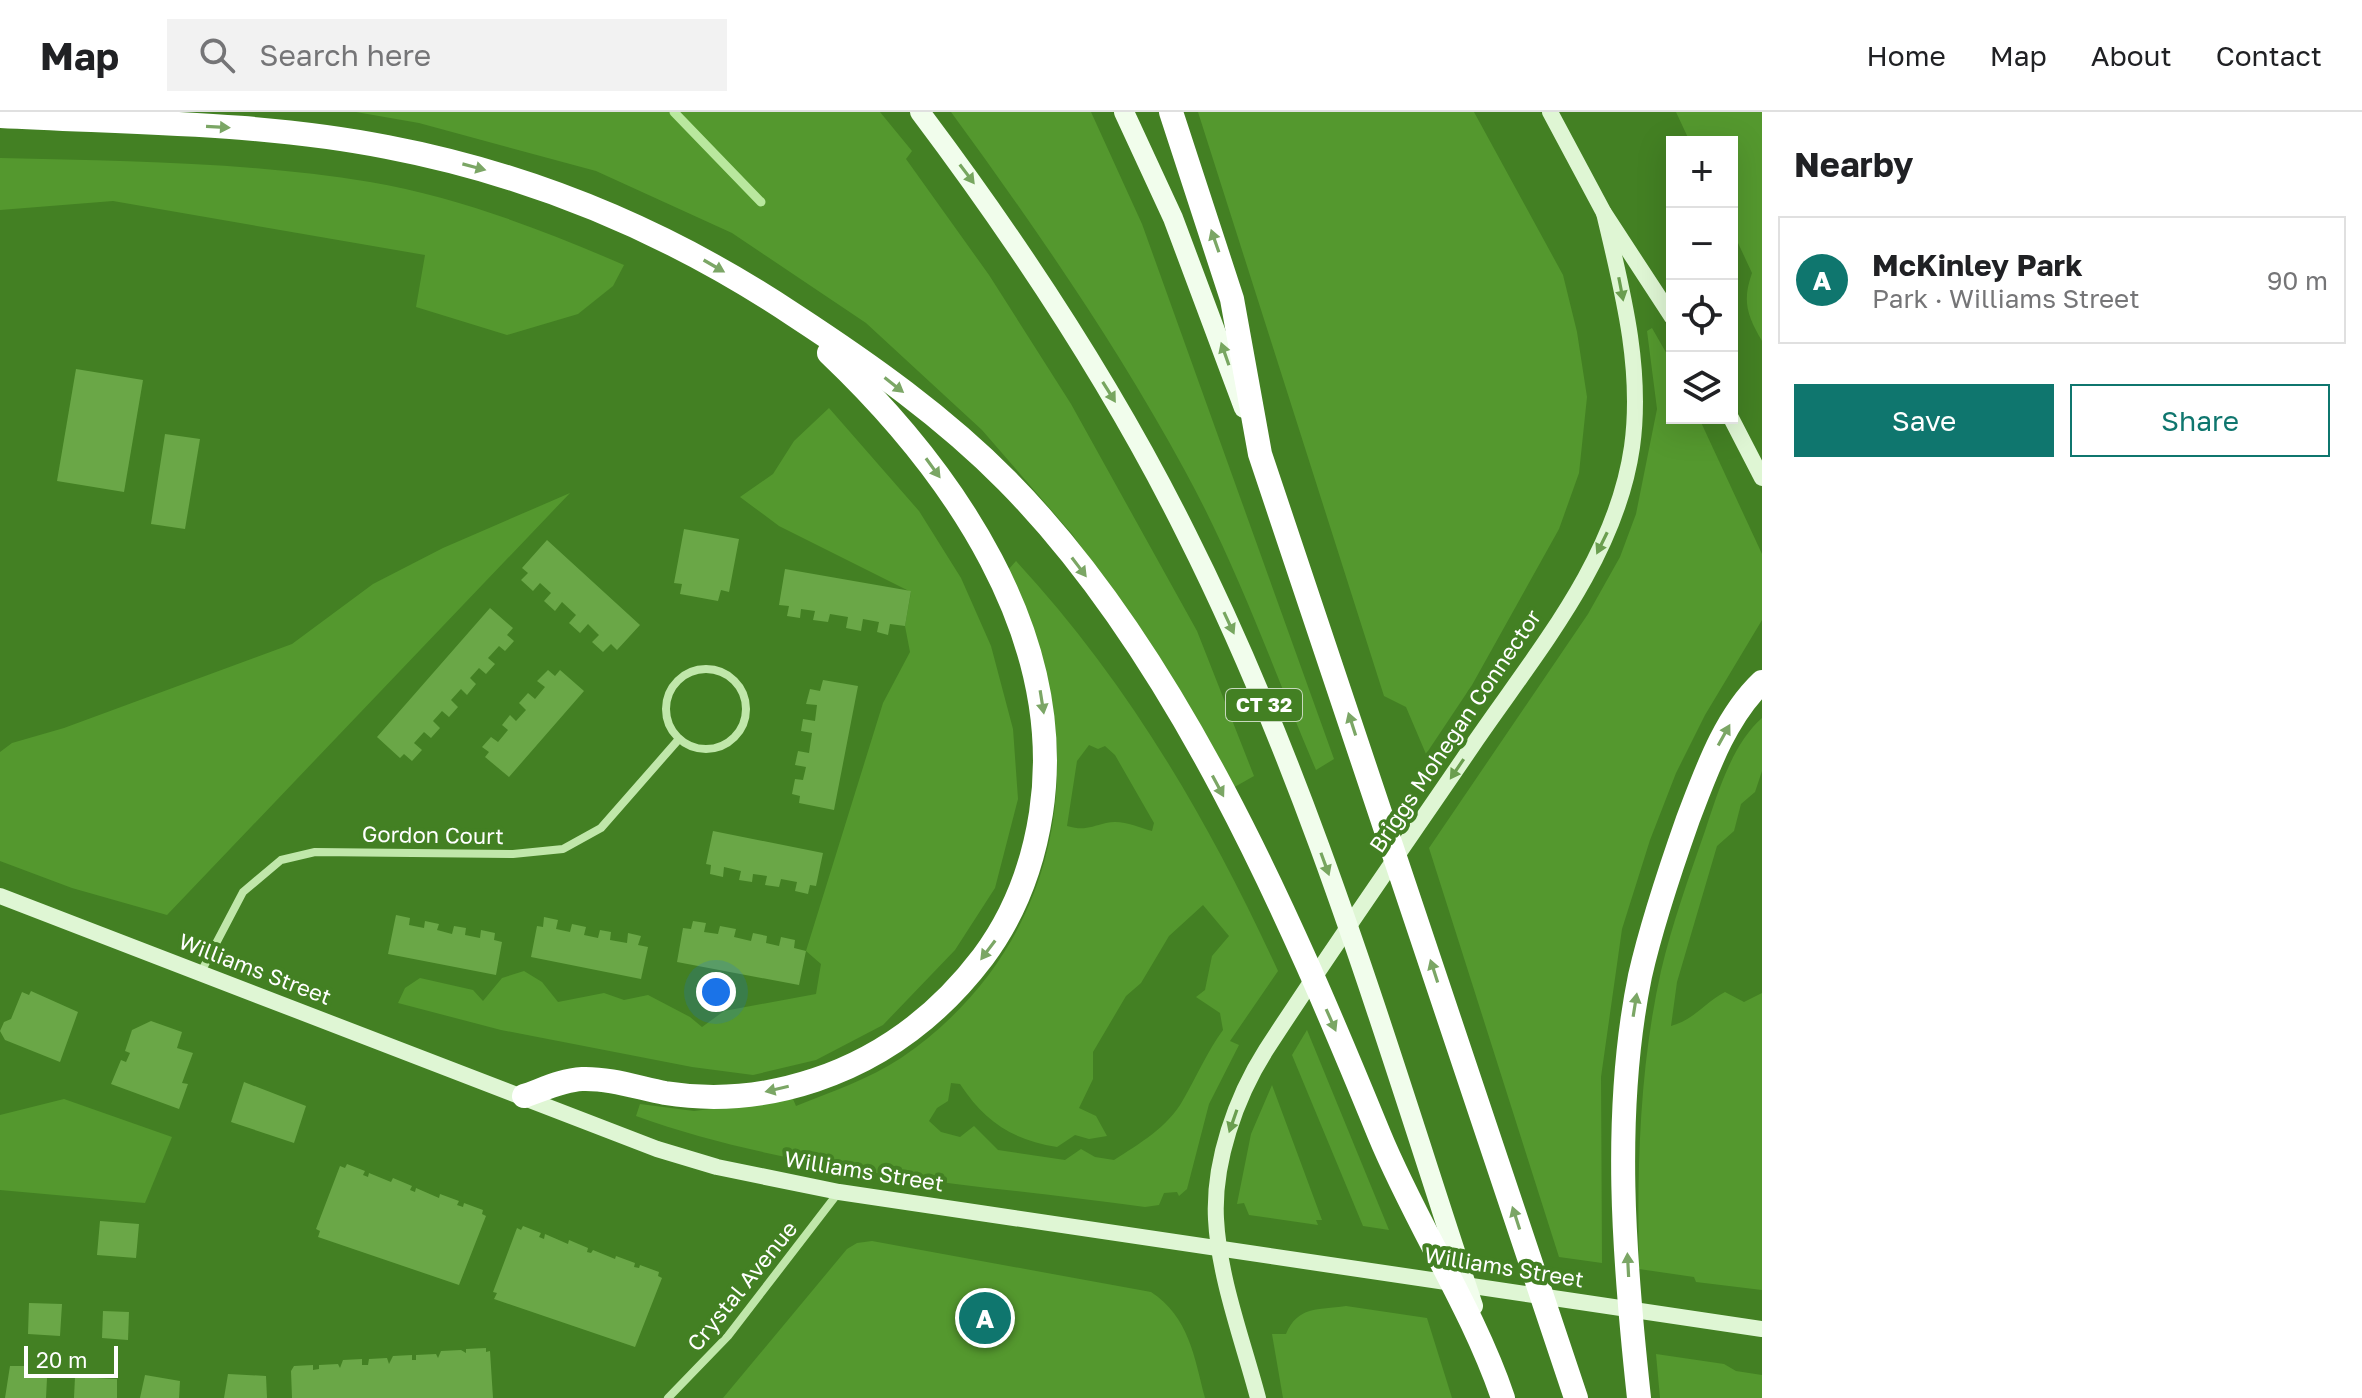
<!DOCTYPE html>
<meta charset="utf-8">
<style>
:root{--surface:#fff;--page:#f2f2f2;--text:#202124;--muted:#757577;--line:#e0e0e0;--accent:#0f766e}
body{margin:0;font-family:"Golos Text",sans-serif;background:var(--page);color:var(--text)}
.controls{position:absolute;right:24px;top:24px;display:grid;overflow:hidden;border-radius:0px;box-shadow:0 8px 32px #0002}
.controls button{width:72px;height:72px;display:grid;place-items:center;padding:0;border:0;border-bottom:2px solid var(--line);background:var(--surface);color:var(--text);font:40px sans-serif}
.scale{position:absolute;left:24px;bottom:20px;width:94px;box-sizing:border-box;padding-left:8px;border:4px solid #fff;border-top:0;font-size:22px;line-height:28px;white-space:nowrap;color:#fff;-webkit-text-stroke:6px #438023;paint-order:stroke}
.you{position:absolute;left:716px;top:880px;width:28px;height:28px;margin:-20px;border:6px solid #fff;border-radius:50%;background:#1a73e8;box-shadow:0 0 0 12px #1a73e833}
.badge{display:grid;place-items:center;width:52px;height:52px;border-radius:50%;background:var(--accent);color:#fff;font-size:26px;font-weight:700}
.pin{position:absolute;translate:-50% -50%;border:4px solid #fff;box-shadow:0 2px 8px #0006}
.list{margin:0;padding:0;list-style:none}
h2{display:flex;justify-content:space-between;align-items:center;height:104px;margin:0;padding:0 32px;font-size:34px}
h2 small{font-size:26px;font-weight:400;color:var(--muted)}
.list li{display:grid;grid-template-columns:52px 1fr auto;gap:24px;align-items:center;box-sizing:border-box;height:128px;margin:0 16px 16px;padding:0 16px;border:2px solid var(--line);border-radius:0px}
.list b{display:block;font-size:30px;white-space:nowrap}
.list p{margin:0;font-size:26px;white-space:nowrap;color:var(--muted)}
.list em{font-size:26px;font-style:normal;color:var(--muted)}
.actions{display:flex;gap:16px;padding:24px 32px}
.actions a{flex:1;padding:18px 0;border:2px solid var(--accent);border-radius:0px;text-align:center;font-size:28px;color:var(--accent)}
.actions .main{background:var(--accent);color:#fff}
.icon{flex:none;width:44px;height:44px;fill:none;stroke:currentColor;stroke-width:2;stroke-linecap:round;stroke-linejoin:round}
.map{position:relative;flex:none;width:1762px;height:1286px;overflow:hidden}
header{display:flex;align-items:center;gap:48px;box-sizing:border-box;height:112px;padding:0 40px;background:var(--surface);border-bottom:2px solid var(--line)}
header strong{font-size:38px}
nav{display:flex;gap:44px;margin-inline-start:auto;font-size:28px}
.search{width:560px;height:72px;background:var(--page);display:flex;align-items:center;gap:20px;box-sizing:border-box;padding:0 28px;border-radius:0px;color:var(--muted);font-size:30px}
main{display:flex}
aside{flex:1;background:var(--surface)}
.map>svg:first-child{display:block}
</style>
<header>
<strong>Map</strong>
<div class="search"><svg class="icon" aria-label="search" viewBox="0 0 24 24"><circle cx="10" cy="10" r="6"/><path d="M15 15l6 6"/></svg>Search here</div>
<nav><a>Home</a><a>Map</a><a>About</a><a>Contact</a></nav>
</header>
<main>
<div class="map">
<svg width="1762" height="1286" viewBox="0 0 1762 1286">
<rect width="100%" height="100%" fill="#438023"/>
<g fill="#54982e" fill-rule="evenodd">
<polygon points="356,0 880,0 912,39 906,47 989,163 1071,292 1197,519 1254,664 1231,677 1149,531 1072,422 982,318 866,211 732,121 596,59 419,11"/>
<path d="M951,0H1091L1142,112L1334,647L1316,658C1273,557 1237,453 1184,357C1116,232 1035,115 951,0Z"/>
<polygon points="1198,0 1474,0 1563,163 1577,220 1587,285 1579,361 1559,417 1472,573 1426,642 1406,595 1384,584"/>
<path d="M1676,0H1762V229C1747,203 1742,189 1752,161L1732,118V30H1690Z"/>
<path d="M0,46C124,49 248,50 370,70C458,85 543,118 624,153L613,174L578,202L507,223L416,195L425,143L113,89L0,98Z"/>
<polygon points="1652,216 1672,251 1672,306 1699,306 1762,442 1762,508 1705,603 1676,661 1650,728 1622,817 1601,965 1602,1151 1559,1145 1429,736 1588,502 1620,445 1636,402 1657,297 1647,219"/>
<polygon points="829,296 919,399 961,466 991,534 1013,617 1018,687 995,776 955,838 883,913 816,948 753,963 692,955 501,918 398,891 405,876 420,866 473,878 483,889 502,866 524,859 542,870 558,890 604,881 624,888 648,883 690,905 702,915 724,899 816,882 821,852 806,839 883,591 910,540 905,514 911,480 779,414 740,385 773,362 794,329"/>
<polygon points="570,381 167,803 72,776 0,749 0,640 12,631 64,616 292,532 373,472 443,436"/>
<path d="M1016,449C1128,570 1209,709 1278,859L1230,929L1239,933L1209,992L1187,1077L1179,1084L1177,1080L1164,1081L1159,1093L1145,1095C976,1072 798,1062 636,1004L640,992L694,999L793,987L796,994C831,980 869,967 901,946C1020,865 1075,733 1052,591C1045,545 1025,501 1008,458ZM1089,633L1098,637L1105,634L1115,643L1154,711L1152,719C1137,715 1122,707 1106,711C1090,715 1084,719 1067,714L1077,649ZM1203,793L1229,824L1212,844L1205,878L1196,885L1220,901L1223,918C1207,940 1197,964 1183,988C1168,1015 1139,1032 1114,1048L1095,1045L1081,1037L1065,1048L998,1038L974,1014L960,1025L941,1020L929,1009L937,996L948,989L951,971L960,972C985,1010 1013,1028 1057,1035L1075,1023L1089,1027L1107,1024L1096,1004L1079,996L1093,967V940L1126,884L1141,871L1169,824Z"/>
<path d="M1762,606V659L1755,680L1741,692L1734,719L1717,734L1677,870L1671,914C1694,908 1704,891 1725,880L1744,890L1762,881V1178L1696,1170L1694,1165L1639,1157C1637,1057 1639,958 1661,859C1672,812 1689,765 1705,719C1717,683 1732,632 1762,606Z"/>
<polygon points="1307,918 1389,1118 1363,1114 1292,943"/>
<polygon points="1272,973 1322,1108 1316,1108 1318,1113 1249,1103 1244,1091 1237,1092 1251,1022"/>
<polygon points="64,987 172,1025 145,1091 0,1078 0,1003"/>
<path d="M872,1129L1151,1180C1189,1205 1194,1244 1205,1286H723L847,1137L857,1131Z"/>
<path d="M1346,1194L1427,1206L1452,1286H1283L1272,1222H1286C1298,1194 1317,1198 1346,1194Z"/>
<polygon points="1656,1242 1724,1252 1736,1259 1762,1263 1762,1286 1660,1286"/>
</g>
<g fill="none" stroke-linecap="round" stroke-linejoin="round">
<polyline stroke="#b9e89e" stroke-width="9" points="674,0 761,90"/>
</g>
<g fill="#6aa747">
<polygon points="76,257 143,268 124,380 57,369"/>
<polygon points="165,322 200,327 185,417 151,412"/>
<polygon points="684,417 739,427 729,480 721,478 718,489 680,482 682,472 674,471"/>
<polygon points="547,428 640,513 617,538 611,532 603,540 592,530 599,523 588,512 580,521 569,511 576,503 562,490 555,499 544,489 551,481 540,471 533,479 521,468 528,461 522,456"/>
<polygon points="785,457 911,479 905,514 890,512 888,523 877,520 879,510 863,507 861,519 846,516 848,505 830,502 828,510 813,508 815,499 801,497 800,506 787,504 789,494 779,493"/>
<polygon points="490,496 513,516 507,523 514,529 505,539 499,534 488,546 495,552 486,562 479,556 470,566 476,572 467,583 461,577 451,588 458,595 449,605 442,599 433,609 440,616 431,626 424,620 414,631 422,638 412,649 404,642 400,646 377,625"/>
<polygon points="548,558 555,564 560,558 584,579 509,665 485,645 489,640 482,635 491,625 498,630 508,618 502,613 510,603 516,609 526,598 519,591 528,581 535,587 545,575 537,569"/>
<polygon points="823,568 858,574 834,698 799,691 800,684 792,682 795,667 803,668 806,655 795,653 798,639 809,641 812,621 801,619 803,607 815,609 817,593 806,592 810,577 820,579"/>
<polygon points="713,719 823,741 816,774 810,773 808,782 795,779 797,770 781,767 779,775 765,773 767,764 753,762 752,770 739,768 741,759 724,755 723,765 710,762 711,753 706,752"/>
<polygon points="396,803 410,806 409,813 424,816 425,809 439,812 437,818 452,822 454,814 466,816 465,823 480,826 481,818 495,821 494,828 502,830 496,863 388,842"/>
<polygon points="544,805 558,808 556,817 570,820 572,812 586,815 584,823 598,826 600,818 611,820 610,828 627,831 628,821 641,824 638,833 648,835 641,867 531,845 537,814 543,815"/>
<polygon points="693,809 706,811 704,820 718,822 720,814 736,817 734,825 751,829 753,821 767,824 766,831 779,834 781,825 795,828 794,836 806,839 799,873 677,850 683,816 691,817"/>
<polygon points="31,879 78,900 60,950 5,928 0,919 4,910 11,907 22,880 29,883"/>
<polygon points="151,909 182,920 177,936 193,941 182,971 188,972 179,997 111,972 121,948 126,950 130,941 125,939 132,918"/>
<polygon points="244,970 306,994 294,1031 231,1010"/>
<polygon points="347,1052 365,1059 363,1063 368,1065 369,1061 391,1070 393,1066 412,1074 410,1078 415,1080 416,1076 439,1086 440,1082 459,1089 457,1093 463,1095 464,1091 483,1098 482,1102 486,1104 459,1173 318,1125 320,1119 316,1117 340,1054 345,1056"/>
<polygon points="100,1109 139,1112 136,1146 97,1143"/>
<polygon points="523,1114 541,1121 539,1125 544,1127 545,1122 568,1132 569,1128 588,1136 587,1140 591,1141 593,1138 615,1147 616,1144 635,1151 634,1155 639,1156 640,1153 659,1160 658,1164 662,1166 635,1235 494,1187 497,1181 493,1180 517,1116 521,1118"/>
<polygon points="29,1191 62,1192 60,1224 28,1222"/>
<polygon points="103,1199 129,1200 128,1228 102,1226"/>
<polygon points="486,1236 486,1240 490,1239 493,1286 292,1286 291,1259 294,1254 313,1253 313,1258 319,1257 319,1253 338,1252 340,1256 343,1248 362,1247 362,1253 368,1253 369,1247 387,1246 389,1252 393,1244 412,1243 412,1248 416,1248 416,1243 436,1242 438,1246 441,1239 461,1238 466,1241 466,1237"/>
<polygon points="10,1254 28,1254 28,1266 47,1266 46,1286 5,1286"/>
<polygon points="228,1262 266,1264 267,1286 224,1286"/>
<polygon points="145,1263 180,1269 179,1286 140,1286"/>
<polygon points="75,1265 117,1267 117,1286 74,1286"/>
</g>
<g fill="none" stroke-linecap="round" stroke-linejoin="round">
<g stroke="#c0e7aa" stroke-width="8">
<circle cx="706" cy="597" r="40"/>
<polyline points="201,860 243,780 281,748 315,740 513,742 563,737 601,716 679,627"/>
<polyline points="668,1286 728,1224 838,1081"/>
</g>
<g stroke="#dff6d4" stroke-width="16">
<polyline points="1550,0 1604,101 1672,205"/>
<polyline points="1731,306 1762,366"/>
<polyline points="0,784 657,1037 717,1055 839,1080 1762,1217"/>
<path d="M1258,1286C1243,1229 1219,1166 1216,1107C1213,1050 1236,985 1266,938C1334,833 1407,730 1477,627C1539,537 1616,446 1632,335C1643,256 1622,177 1604,101"/>
</g>
<g stroke="#f1fdec" stroke-width="20">
<path d="M920,0C1020,133 1112,272 1186,421C1310,667 1387,934 1473,1194"/>
<polyline points="1124,0 1173,106 1244,296"/>
</g>
<g stroke="#fff" stroke-width="24">
<polyline points="1171,0 1232,187 1260,342 1576,1286"/>
<path d="M0,4C129,11 260,10 387,35C533,63 671,121 794,203C869,252 944,305 1007,369C1176,540 1289,802 1379,1022C1416,1112 1472,1195 1503,1286"/>
<path d="M524,984C542,978 562,968 582,967C609,966 639,976 665,981C715,989 767,984 815,968C884,945 939,903 983,845C1015,802 1033,753 1041,701C1068,523 952,358 829,241"/>
<path d="M1639,1286C1624,1148 1612,1001 1640,864C1652,811 1670,758 1688,707C1706,660 1725,605 1762,570"/>
</g>
</g>
<defs><path id="oneway-solid" d="M-6-.8H1V-3.2L6.5 0L1 3.2V.8H-6Z" transform="scale(2)"/></defs>
<g fill="#7ba665">
<use href="#oneway-solid" transform="translate(218 15) rotate(3)"/>
<use href="#oneway-solid" transform="translate(474 55) rotate(15)"/>
<use href="#oneway-solid" transform="translate(1215 129) rotate(-109)"/>
<use href="#oneway-solid" transform="translate(714 154) rotate(30)"/>
<use href="#oneway-solid" transform="translate(894 273) rotate(38)"/>
<use href="#oneway-solid" transform="translate(933 356) rotate(54)"/>
<use href="#oneway-solid" transform="translate(1079 455) rotate(53)"/>
<use href="#oneway-solid" transform="translate(1042 590) rotate(81)"/>
<use href="#oneway-solid" transform="translate(1352 612) rotate(-108)"/>
<use href="#oneway-solid" transform="translate(1724 623) rotate(-61)"/>
<use href="#oneway-solid" transform="translate(1218 674) rotate(62)"/>
<use href="#oneway-solid" transform="translate(988 838) rotate(127)"/>
<use href="#oneway-solid" transform="translate(1434 859) rotate(-108)"/>
<use href="#oneway-solid" transform="translate(1635 893) rotate(-81)"/>
<use href="#oneway-solid" transform="translate(1331 908) rotate(66)"/>
<use href="#oneway-solid" transform="translate(777 977) rotate(167)"/>
<use href="#oneway-solid" transform="translate(1516 1106) rotate(-108)"/>
<use href="#oneway-solid" transform="translate(1628 1153) rotate(-93)"/>
</g>
<g fill="#77a65f">
<use href="#oneway-solid" transform="translate(967 62) rotate(53)"/>
<use href="#oneway-solid" transform="translate(1225 242) rotate(-109)"/>
<use href="#oneway-solid" transform="translate(1109 280) rotate(58)"/>
<use href="#oneway-solid" transform="translate(1229 511) rotate(65)"/>
<use href="#oneway-solid" transform="translate(1325 752) rotate(70)"/>
</g>
<g fill="#6a9e4f">
<use href="#oneway-solid" transform="translate(1621 177) rotate(79)"/>
<use href="#oneway-solid" transform="translate(1602 431) rotate(116)"/>
<use href="#oneway-solid" transform="translate(1457 657) rotate(124)"/>
<use href="#oneway-solid" transform="translate(1233 1009) rotate(109)"/>
</g>
<g text-anchor="middle" stroke-width="8" stroke-linejoin="round" paint-order="stroke">
<rect fill="#438023" stroke="#c7d9bd" stroke-width="2" x="1226" y="577" width="76" height="32" rx="6"/>
<g font-size="20" font-weight="bold" fill="#fff">
<text x="1264" y="600">CT 32</text>
</g>
<g font-size="22" fill="#fff" stroke="#438023">
<text transform="translate(1455 619) rotate(-56)" y="8">Briggs Mohegan Connector</text>
<text transform="translate(433 723) rotate(1)" y="8">Gordon Court</text>
<text transform="translate(255 857) rotate(21)" y="8">Williams Street</text>
<text transform="translate(864 1059) rotate(9)" y="8">Williams Street</text>
<text transform="translate(1504 1155) rotate(9)" y="8">Williams Street</text>
<text transform="translate(742 1174) rotate(-51)" y="8">Crystal Avenue</text>
</g>
</g>
</svg>
<div class="controls">
<button>+</button>
<button>−</button>
<button><svg class="icon" aria-label="locate" viewBox="0 0 24 24"><circle cx="12" cy="12" r="6"/><path d="M12 2v4M12 18v4M2 12h4M18 12h4"/></svg></button>
<button><svg class="icon" aria-label="layers" viewBox="0 0 24 24"><path d="M12 4l9 5-9 5-9-5zM3 14l9 5 9-5"/></svg></button>
</div>
<div class="scale">20 m</div>
<div class="you"></div>
<div class="pin badge" style="left:985px;top:1206px">A</div>
</div>
<aside>
<h2>Nearby<small></small></h2>
<ul class="list">
<li><span class="badge">A</span><div><b>McKinley Park</b><p>Park · Williams Street</p></div><em>90 m</em></li>
</ul>
<div class="actions"><a class="main">Save</a><a>Share</a></div>
</aside>
</main>
